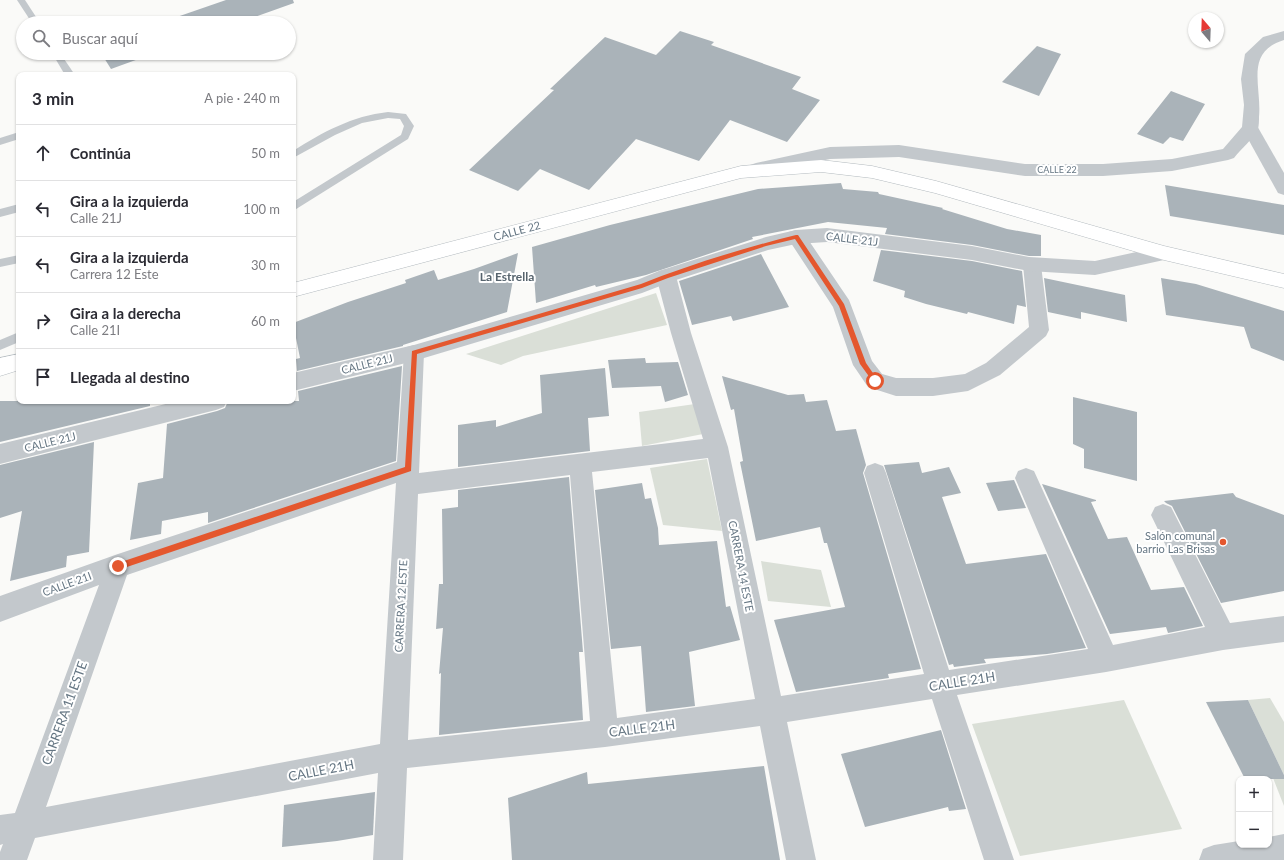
<!DOCTYPE html>
<html lang="es">
<meta charset="utf-8">
<style>
:root{--surface:#fff;--page:#f2f2f3;--text:#2b2b33;--muted:#7c7c81;--line:#e1e1e2}
body{margin:0;font-family:Lato,sans-serif;background:var(--page);color:var(--text)}
.controls{position:absolute;right:12px;bottom:12px;display:grid;overflow:hidden;border-radius:8px;box-shadow:0 1px 3px #0004}
.controls button{width:36px;height:36px;display:grid;place-items:center;padding:0;border:0;border-bottom:1px solid var(--line);background:var(--surface);color:var(--text);font:20px sans-serif}
.compass{position:absolute;left:1188px;top:12px;width:36px;height:36px;border-radius:50%;background:var(--surface);box-shadow:0 1px 3px #0004;rotate:341deg}
.stop{position:absolute;width:12px;height:12px;margin:-9px;border:3px solid #e4572e;border-radius:50%;background:#fff}
.stop.end{background:#e4572e;border-color:#fff;box-shadow:0 1px 4px #0008}
.list{margin:0;padding:0;list-style:none}
h2{display:flex;justify-content:space-between;align-items:center;height:52px;margin:0;padding:0 16px;font-size:17px}
h2 small{font-size:13px;font-weight:400;color:var(--muted)}
.list li{display:grid;grid-template-columns:26px 1fr auto;gap:12px;align-items:center;box-sizing:border-box;height:56px;padding:0 16px;border-top:1px solid var(--line)}
.list b{display:block;font-size:15px;white-space:nowrap}
.list p{margin:0;font-size:13px;white-space:nowrap;color:var(--muted)}
.list em{font-size:13px;font-style:normal;color:var(--muted)}
.icon{flex:none;width:22px;height:22px;fill:none;stroke:currentColor;stroke-width:2;stroke-linecap:round;stroke-linejoin:round}
.map{position:relative;flex:none;width:1284px;height:860px;overflow:hidden}
.search{position:absolute;background:var(--surface);box-shadow:0 1px 3px #0004;left:16px;top:16px;width:280px;height:44px;display:flex;align-items:center;gap:10px;box-sizing:border-box;padding:0 14px;border-radius:22px;color:var(--muted);font-size:15px}
.panel{position:absolute;background:var(--surface);box-shadow:0 1px 3px #0004;left:16px;top:72px;width:280px;height:332px;border-radius:8px}
.map>svg:first-child{display:block}
</style>
<div class="map">
<svg width="1284" height="860" viewBox="0 0 1284 860">
<rect width="100%" height="100%" fill="#fafaf8"/>
<g fill="#dadfd7">
<polygon points="656,293 667,325 523,356 501,365 466,354"/>
<polygon points="695,404 703,434 642,446 639,412"/>
<polygon points="707,459 722,531 663,525 650,468"/>
<polygon points="761,561 821,570 831,607 768,601"/>
<polygon points="1270,698 1284,722 1284,775 1248,700"/>
<polygon points="1124,700 1182,829 1020,856 972,724"/>
<polygon points="1284,777 1284,806 1273,778"/>
</g>
<g fill="#aab3b9">
<polygon points="226,0 293,0 294,3 238,23 172,23 171,19"/>
<polygon points="680,31 714,42 711,45 801,77 792,89 820,100 787,142 730,120 699,161 636,139 589,190 540,169 518,191 469,170 554,90 550,89 605,37 656,55"/>
<polygon points="1037,46 1061,54 1039,96 1002,82"/>
<polygon points="101,53 155,53 111,69"/>
<polygon points="1171,91 1205,104 1183,141 1170,137 1163,144 1137,134"/>
<polygon points="841,183 843,189 878,192 879,194 943,208 942,209 1007,229 1041,235 1041,256 1029,256 972,245 885,234 887,228 828,222 752,237 753,239 646,275 596,287 595,285 536,303 532,247 610,225 758,189"/>
<polygon points="1165,185 1284,205 1284,235 1170,216"/>
<polygon points="881,250 972,261 1022,271 1026,307 1017,305 1014,324 968,312 967,314 926,304 904,297 905,291 873,281"/>
<polygon points="518,253 507,312 403,345 403,346 297,371 296,359 300,358 293,323 348,302 406,283 405,280 434,270 438,280 474,269"/>
<polygon points="761,254 789,307 733,321 731,316 692,325 679,281"/>
<polygon points="1044,278 1125,295 1127,322 1081,312 1081,319 1048,312"/>
<polygon points="1161,278 1196,284 1284,311 1284,361 1251,348 1244,327 1166,315"/>
<polygon points="645,358 646,363 678,362 688,395 665,402 661,386 612,388 608,360"/>
<polygon points="402,366 396,461 208,523 208,512 162,521 161,534 130,540 138,483 163,478 167,424 217,411 225,408 228,401 299,401 298,391"/>
<polygon points="605,368 609,416 588,418 590,451 458,467 458,425 496,420 496,427 542,413 540,375"/>
<polygon points="722,376 788,395 804,394 806,402 827,400 836,431 856,429 866,465 863,473 921,669 888,674 889,678 796,692 774,620 845,607 827,543 824,543 820,527 756,541 740,462 743,461 734,409 731,410"/>
<polygon points="1073,397 1137,412 1137,481 1084,468 1084,449 1073,444"/>
<polygon points="0,401 150,401 150,406 0,442"/>
<polygon points="94,442 89,552 67,556 66,567 10,581 22,511 0,518 0,465"/>
<polygon points="919,462 922,473 949,467 961,493 942,497 966,564 1046,554 1086,648 1047,654 984,659 986,663 954,667 953,664 949,665 884,465"/>
<polygon points="569,477 583,652 579,652 583,720 439,735 441,673 439,674 443,628 436,629 439,584 443,584 442,509 458,507 458,490"/>
<polygon points="1014,480 1026,508 998,511 986,483"/>
<polygon points="642,483 645,499 651,498 658,528 659,545 717,541 726,607 730,606 740,640 689,652 695,706 646,712 641,646 611,649 595,490"/>
<polygon points="1042,484 1096,500 1096,501 1091,502 1108,539 1127,537 1151,590 1184,587 1203,626 1168,633 1166,627 1110,634"/>
<polygon points="1233,493 1236,497 1284,515 1284,591 1221,603 1172,506 1166,503 1164,501"/>
<polygon points="1248,700 1284,775 1284,779 1245,779 1206,702"/>
<polygon points="941,730 966,809 949,811 948,807 865,827 841,754"/>
<polygon points="764,766 780,860 512,860 508,798 587,772 588,784"/>
<polygon points="375,792 373,835 337,841 282,847 284,805"/>
</g>
<g fill="none" stroke-linecap="round" stroke-linejoin="round">
<g stroke="#b3babf" stroke-width="1">
<g id="secondary">
<polygon points="821,160 872,166 936,181 1164,246 1284,274 1284,288 1164,260 935,193 872,178 821,172 741,178 293,297 293,283 741,166"/>
<polygon points="19,354 19,370 0,376 0,358"/>
</g>
</g>
<g fill="#c3c8cc" fill-rule="evenodd">
<polygon points="17,0 25,0 40,23 32,23"/>
<polygon points="52,53 60,53 75,75 65,75"/>
<path d="M388,112L406,114L414,126L408,139L293,211V202L401,135L404,126L400,119L388,118L362,123L335,135L293,158V151C323,132 352,116 388,112Z"/>
<polygon points="19,132 19,139 0,145 0,138"/>
<polygon points="19,204 19,212 0,217 0,209"/>
<polygon points="19,255 19,263 0,267 0,259"/>
<polygon points="19,332 19,342 0,350 0,340"/>
</g>
<g fill="#c3c8cc" fill-rule="evenodd">
<polygon points="1250,123 1256,124 1284,173 1284,195 1278,193 1242,128 1244,124"/>
<polygon points="796,230 803,232 849,300 872,361 882,374 896,378 933,378 965,374 986,363 1029,327 1023,265 1025,260 1032,258 1039,260 1041,265 1049,330 1046,336 1000,375 968,391 933,396 896,396 868,387 853,365 833,307 787,237 789,232"/>
<path d="M666,269L673,271L676,276L691,333L728,447L781,696L924,674L864,473L867,466L875,463L883,466L886,473L949,670L1088,649L1015,478L1018,471L1026,468L1034,471L1113,645L1205,627L1151,515L1155,507L1163,504L1171,507L1230,623L1284,616V642L1223,650L1106,672L957,695L1014,860H984L932,699L787,722L816,860H786L760,726L605,747L407,768L403,860H373L378,773L35,838L27,860H0V852L3,844L0,845V815L15,813L99,585L0,622V596L118,554L397,462L404,353L407,347L414,345L421,347L424,353L419,473L703,439L671,333L656,276L659,271ZM708,458L755,699L617,718L592,472ZM570,475L590,721L408,740L418,494ZM396,483L380,744L46,807L127,575Z"/>
<polygon points="1284,834 1284,860 1199,860 1203,849 1214,845 1239,841 1239,845 1269,845 1269,837"/>
</g>
<g fill="#c3c8cc" fill-rule="evenodd">
<path d="M1284,31V40C1244,52 1262,86 1259,117C1259,120 1259,125 1258,129C1253,139 1241,149 1234,158L1228,160L1172,171L1103,176H1025L899,157L830,159L756,175L750,173L747,169L750,165L756,163L830,147L899,145L1025,164H1103L1172,159L1223,149L1242,127L1244,105L1241,79L1245,54L1263,37Z"/>
<polygon points="827,228 972,246 1029,257 1095,261 1164,246 1171,248 1173,253 1171,258 1164,260 1095,275 1029,271 972,260 827,242 796,244 768,250 673,281 642,293 414,361 293,391 293,373 414,345 637,280 659,271 766,237 796,230"/>
<polygon points="178,401 227,401 224,407 216,410 0,464 0,444"/>
</g>
<use href="#secondary" fill="#fff" fill-rule="evenodd"/>
</g>
<path fill="#e4572e" d="M796,235H798L844,304L866,363L877,379V382H873L860,364L839,306L795,239L766,246L668,278L642,288L417,354L411,471L118,570L115,569L114,566L118,563L405,467L412,351L641,284C691,264 744,248 796,235Z"/>
<circle fill="#e4572e" stroke="#fff" stroke-width="1.5" cx="1223" cy="542" r="4"/>
<g text-anchor="middle" stroke-width="4" stroke-linejoin="round" paint-order="stroke">
<g font-size="9" fill="#657683" stroke="#fff">
<text x="1057" y="173">CALLE 22</text>
</g>
<g font-size="11" fill="#657683" stroke="#fff">
<text transform="translate(517 231) rotate(-15)" y="4">CALLE 22</text>
<text transform="translate(852 239) rotate(7)" y="4">CALLE 21J</text>
<text transform="translate(367 364) rotate(-14)" y="4">CALLE 21J</text>
<text transform="translate(50 442) rotate(-14)" y="4">CALLE 21J</text>
<text transform="translate(741 566) rotate(79)" y="4">CARRERA 14 ESTE</text>
<text transform="translate(67 584) rotate(-20)" y="4">CALLE 21I</text>
<text transform="translate(401 606) rotate(-87)" y="4">CARRERA 12 ESTE</text>
</g>
<g font-size="11" fill="#657683" stroke="#fff" text-anchor="end">
<text x="1215" y="540">Salón comunal<tspan x="1215" dy="13">barrio Las Brisas</tspan></text>
</g>
<g font-size="12" font-weight="bold" fill="#57646e" stroke="#fff">
<text x="507" y="281">La Estrella</text>
</g>
<g font-size="13" fill="#657683" stroke="#fff">
<text transform="translate(962 681) rotate(-9)" y="5">CALLE 21H</text>
<text transform="translate(64 713) rotate(-70)" y="5">CARRERA 11 ESTE</text>
<text transform="translate(642 728) rotate(-7)" y="5">CALLE 21H</text>
<text transform="translate(321 770) rotate(-11)" y="5">CALLE 21H</text>
</g>
</g>
</svg>
<div class="controls">
<button>+</button>
<button>−</button>
</div>
<svg class="compass" viewBox="-18 -18 36 36"><path d="M0-13l5 13h-10z" fill="#e53935"/><path d="M0 13l5-13h-10z" fill="#7c7c81"/></svg>
<div class="stop" style="left:875px;top:381px"></div>
<div class="stop end" style="left:118px;top:566px"></div>
<div class="search"><svg class="icon" aria-label="search" viewBox="0 0 24 24"><circle cx="10" cy="10" r="6"/><path d="M15 15l6 6"/></svg>Buscar aquí</div>
<section class="panel">
<h2>3 min<small>A pie · 240 m</small></h2>
<ul class="list">
<li><svg class="icon" aria-label="ahead" viewBox="0 0 24 24"><path d="M12 20V5M6 11l6-6 6 6"/></svg><div><b>Continúa</b></div><em>50 m</em></li>
<li><svg class="icon" aria-label="left" viewBox="0 0 24 24"><path d="M17 20v-9H6M10 6l-5 5 5 5"/></svg><div><b>Gira a la izquierda</b><p>Calle 21J</p></div><em>100 m</em></li>
<li><svg class="icon" aria-label="left" viewBox="0 0 24 24"><path d="M17 20v-9H6M10 6l-5 5 5 5"/></svg><div><b>Gira a la izquierda</b><p>Carrera 12 Este</p></div><em>30 m</em></li>
<li><svg class="icon" aria-label="right" viewBox="0 0 24 24"><path d="M7 20v-9h11M14 6l5 5-5 5"/></svg><div><b>Gira a la derecha</b><p>Calle 21I</p></div><em>60 m</em></li>
<li><svg class="icon" aria-label="arrive" viewBox="0 0 24 24"><path d="M6 21V4h12l-3 4 3 4H6"/></svg><div><b>Llegada al destino</b></div></li>
</ul>
</section>
</div>
